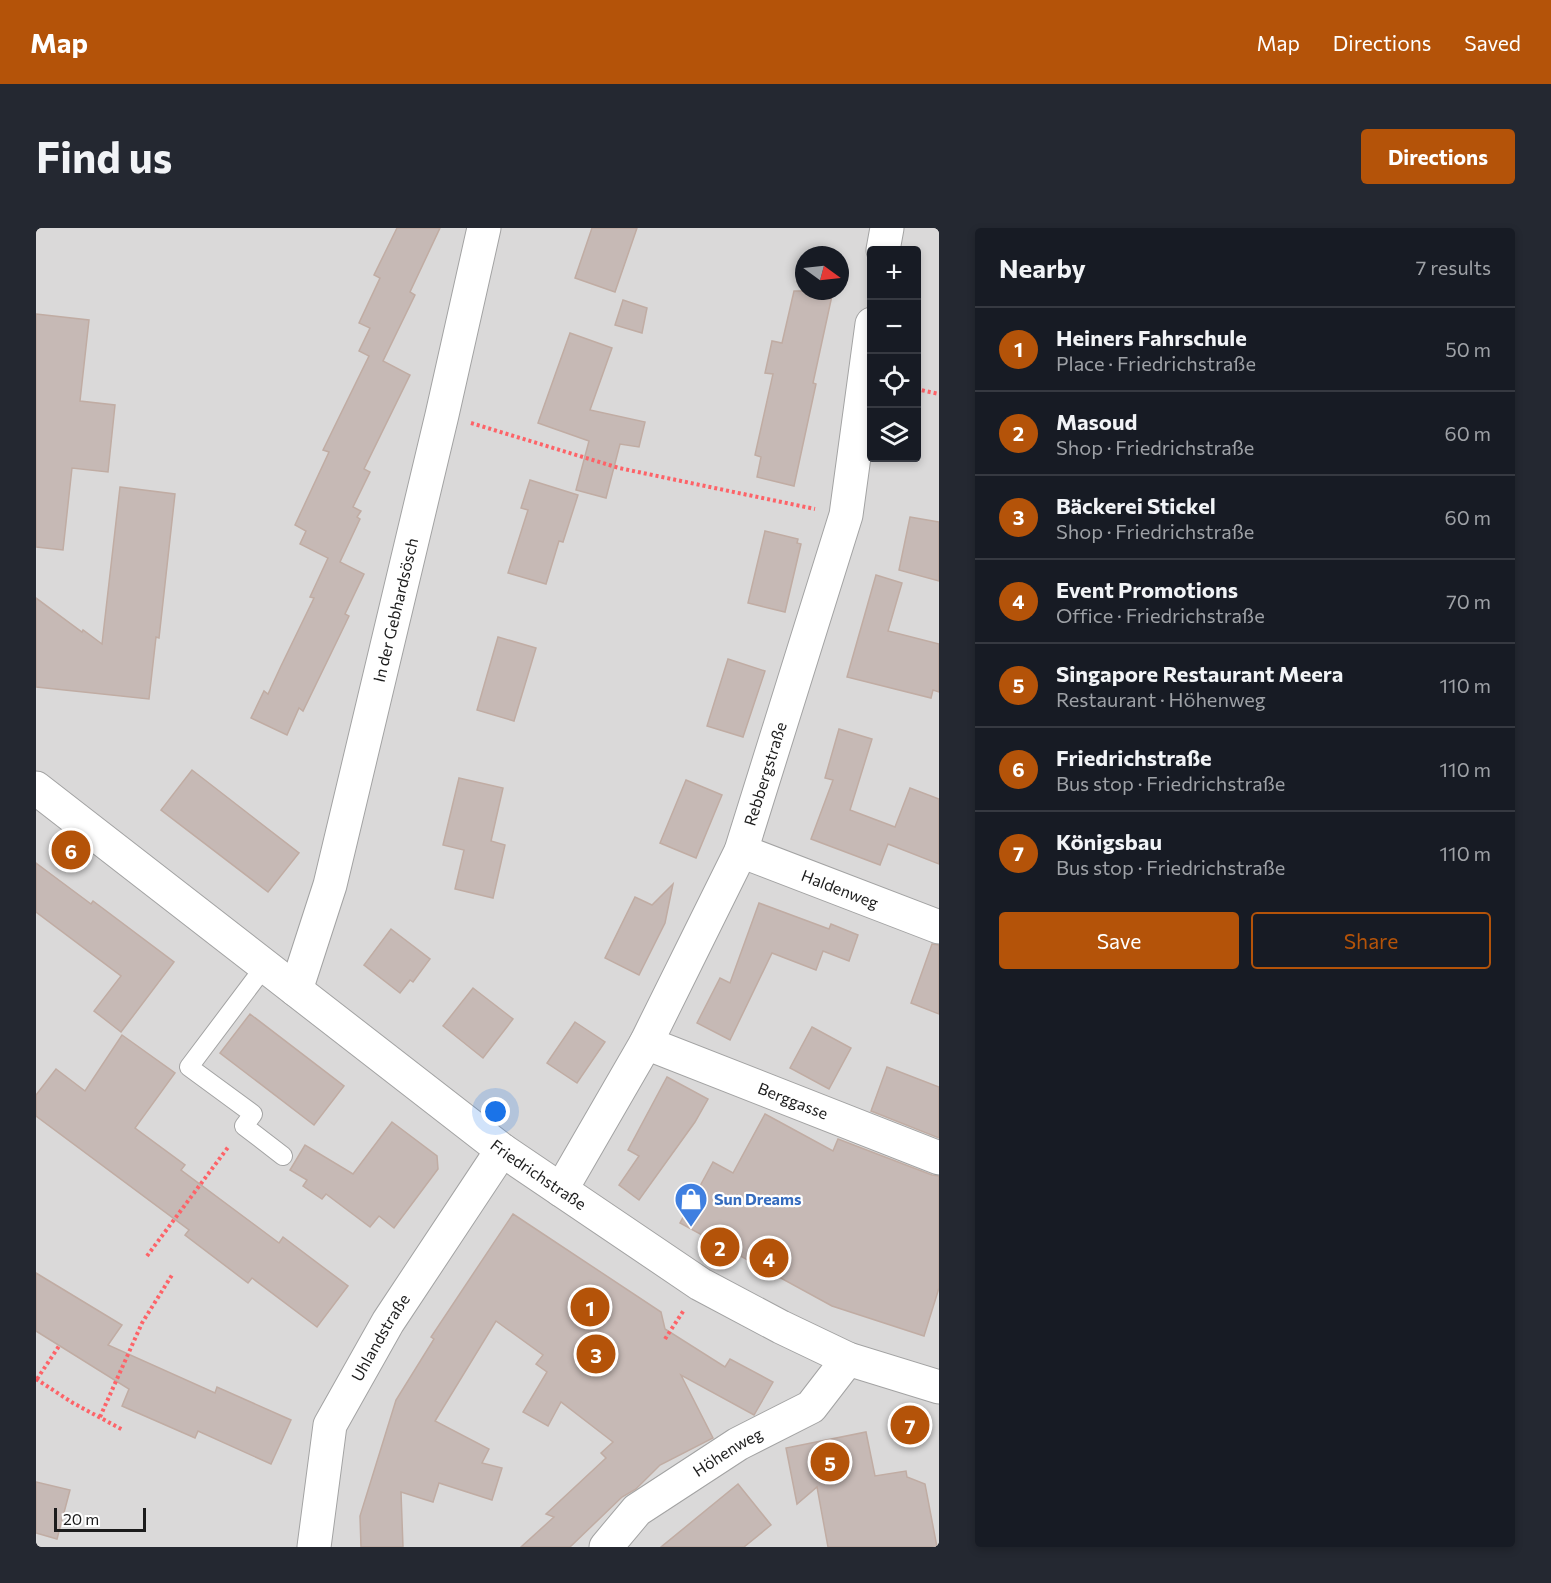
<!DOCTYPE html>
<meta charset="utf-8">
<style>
:root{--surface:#171b24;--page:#242831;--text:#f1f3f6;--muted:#9ea1a6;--line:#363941;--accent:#b45309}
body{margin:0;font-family:Commissioner,sans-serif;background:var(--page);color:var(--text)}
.controls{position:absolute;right:18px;top:18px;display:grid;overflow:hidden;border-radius:6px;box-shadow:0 3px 9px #0003}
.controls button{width:54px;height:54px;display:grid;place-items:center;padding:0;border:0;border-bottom:2px solid var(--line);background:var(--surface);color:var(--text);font:30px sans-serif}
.compass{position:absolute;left:759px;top:18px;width:54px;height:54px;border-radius:50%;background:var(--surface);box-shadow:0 3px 9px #0003;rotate:105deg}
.scale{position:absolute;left:18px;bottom:15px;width:92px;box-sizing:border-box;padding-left:6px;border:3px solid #1c1c1c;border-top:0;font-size:16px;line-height:21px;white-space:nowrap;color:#1c1c1c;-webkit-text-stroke:4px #fff;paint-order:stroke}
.you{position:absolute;left:460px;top:884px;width:21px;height:21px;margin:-15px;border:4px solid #fff;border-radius:50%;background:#1a73e8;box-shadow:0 0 0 9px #1a73e833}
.badge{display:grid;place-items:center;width:39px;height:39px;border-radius:50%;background:var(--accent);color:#fff;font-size:20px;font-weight:700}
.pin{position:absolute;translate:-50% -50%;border:3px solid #fff;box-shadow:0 2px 6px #0006}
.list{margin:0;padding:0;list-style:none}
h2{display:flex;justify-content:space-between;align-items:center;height:78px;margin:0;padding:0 24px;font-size:26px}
h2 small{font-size:20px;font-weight:400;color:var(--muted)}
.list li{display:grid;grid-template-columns:39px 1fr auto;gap:18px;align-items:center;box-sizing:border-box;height:84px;padding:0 24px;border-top:2px solid var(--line)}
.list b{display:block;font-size:22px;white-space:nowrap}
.list p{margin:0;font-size:20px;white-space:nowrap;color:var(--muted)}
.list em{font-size:20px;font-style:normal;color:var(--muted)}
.actions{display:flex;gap:12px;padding:18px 24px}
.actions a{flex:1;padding:14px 0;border:2px solid var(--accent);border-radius:6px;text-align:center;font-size:21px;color:var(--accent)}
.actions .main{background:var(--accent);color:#fff}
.icon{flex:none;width:33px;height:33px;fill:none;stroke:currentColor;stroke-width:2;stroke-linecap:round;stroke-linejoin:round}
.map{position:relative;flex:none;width:903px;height:1319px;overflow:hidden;border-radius:6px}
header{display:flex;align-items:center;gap:36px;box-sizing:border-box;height:84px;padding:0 30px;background:var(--accent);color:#fff}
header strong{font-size:28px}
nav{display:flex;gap:33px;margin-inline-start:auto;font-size:21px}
.intro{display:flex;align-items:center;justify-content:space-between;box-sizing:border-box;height:144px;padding:0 36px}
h1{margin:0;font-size:42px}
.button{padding:15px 27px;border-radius:6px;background:var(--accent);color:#fff;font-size:21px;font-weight:700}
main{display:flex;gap:36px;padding:0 36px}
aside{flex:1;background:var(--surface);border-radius:6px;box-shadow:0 3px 9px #0003}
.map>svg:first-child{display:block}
</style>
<header>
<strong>Map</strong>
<nav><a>Map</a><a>Directions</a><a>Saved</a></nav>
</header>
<div class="intro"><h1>Find us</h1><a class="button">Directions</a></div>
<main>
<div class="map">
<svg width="903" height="1319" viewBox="0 0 903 1319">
<rect width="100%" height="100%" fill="#eee8e1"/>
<path fill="#dad9d9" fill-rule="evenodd" d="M0,0H903V1319H0ZM836,22H880V230H836ZM768,27H804V63H768Z"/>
<g fill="#c6b9b5" stroke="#c0aca3" stroke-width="1.5">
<polygon points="361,0 404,0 374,64 379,67 347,133 374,147 328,241 334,244 317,279 325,283 321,289 324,291 304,334 328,346 309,386 313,388 302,411 267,483 263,480 251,507 215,490 228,463 232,466 245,438 278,370 274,369 292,330 264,316 270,303 259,297 293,224 287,222 333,128 323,123 334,100 323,95 344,50 338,47"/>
<polygon points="556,0 601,0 579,64 539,50"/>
<polygon points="758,63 797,63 777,155 780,156 758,258 721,249 725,229 719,227 737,146 729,145 736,113 746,115"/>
<polygon points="587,72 611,80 606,105 579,97"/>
<polygon points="0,86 53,92 44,173 79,177 72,244 36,240 27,322 0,319"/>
<polygon points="534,105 576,120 554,182 609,194 603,219 584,216 570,270 540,262 553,213 502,195"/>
<polygon points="494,252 542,267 527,314 523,313 510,356 472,345 492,282 485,280"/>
<polygon points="84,259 139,266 123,410 120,409 113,471 0,459 0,370 46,404 47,402 66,416"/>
<polygon points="874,289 903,294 903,353 863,342"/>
<polygon points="729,303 762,311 761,315 765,316 749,384 712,375"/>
<polygon points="840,347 866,355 852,403 903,416 903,464 897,462 895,470 811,449"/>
<polygon points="462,409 500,420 478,493 441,482"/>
<polygon points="692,431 729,443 707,509 671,498"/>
<polygon points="803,501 836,511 814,582 859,599 874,560 903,571 903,636 852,616 844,637 775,611 797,552 789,550"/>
<polygon points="156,542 263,625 232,664 125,582"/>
<polygon points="423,550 467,560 455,613 469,617 457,670 419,661 428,622 407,617"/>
<polygon points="650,552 686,567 660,630 624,615"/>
<polygon points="0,635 55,676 57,673 138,734 85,804 58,783 85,748 0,684"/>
<polygon points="637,656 629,695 603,747 569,730 599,669 616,677"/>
<polygon points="723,675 793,701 795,696 822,707 813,733 787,723 780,742 736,725 694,812 661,795 684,750 694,755"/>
<polygon points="355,701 394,731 377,754 374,752 364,765 328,737"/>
<polygon points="896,716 903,717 903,786 875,775"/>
<polygon points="437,760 477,791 447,830 407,798"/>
<polygon points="214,786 308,858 278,897 184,825"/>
<polygon points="539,794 569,814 541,855 511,835"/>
<polygon points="776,799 815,820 793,861 754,840"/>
<polygon points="86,807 139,845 99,900 149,937 145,942 243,1015 247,1009 312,1058 281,1099 216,1050 212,1055 149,1007 153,1002 0,888 0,867 20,841 49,863"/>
<polygon points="851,839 903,859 903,910 835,883"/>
<polygon points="631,849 672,871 659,894 603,972 583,957 603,928 592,922"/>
<polygon points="729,886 797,923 802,911 896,947 903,948 903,1060 888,1108 796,1078 644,995 677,934 697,945"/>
<polygon points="356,894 401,928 402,941 358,1000 343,988 334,999 290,966 286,971 267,958 271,952 254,942 269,917 317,946"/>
<polygon points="477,986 625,1084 629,1101 689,1139 694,1131 737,1154 718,1187 645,1147 677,1210 624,1237 600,1261 586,1269 534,1319 485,1319 518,1289 510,1286 570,1230 565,1225 577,1214 525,1174 512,1198 487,1184 511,1144 500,1136 507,1127 460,1093 399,1193 453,1221 446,1235 466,1240 456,1272 403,1255 397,1274 365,1264 367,1319 325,1319 324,1288 360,1172 398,1111 395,1109"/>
<polygon points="0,1045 86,1097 72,1117 179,1165 181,1159 255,1192 235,1236 162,1203 159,1210 86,1178 93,1161 0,1103"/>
<polygon points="830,1204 839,1248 870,1243 871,1249 889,1256 901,1319 792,1319 781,1259 761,1276 750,1220"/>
<polygon points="0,1254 34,1262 21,1311 0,1305"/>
<polygon points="702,1256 735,1297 708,1319 625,1319"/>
</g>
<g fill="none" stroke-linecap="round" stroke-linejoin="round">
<g stroke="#a3a3a3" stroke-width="20">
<polyline id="lane" points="229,738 153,839 217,886 208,898 247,928"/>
</g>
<g stroke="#a3a3a3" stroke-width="35">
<g id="street">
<polyline points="847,22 851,0"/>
<path id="s1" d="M0,560L466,922L664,1056L745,1099L812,1131L903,1159"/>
<path id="s2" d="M705,623L903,699"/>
<path id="s3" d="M260,762L294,657L406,187L448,0"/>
<path id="s4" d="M610,815L903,930"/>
<path id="s5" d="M525,962L610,815L705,623L810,287L836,96"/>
<path id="s6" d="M278,1319L294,1197L352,1094L466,922"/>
<path id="s7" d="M570,1319L601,1282L702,1216L775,1179L812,1131"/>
</g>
</g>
<g stroke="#fd6368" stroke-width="4" stroke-dasharray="3 3" stroke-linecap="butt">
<polyline points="880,161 903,166"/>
<polyline points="435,195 583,240 779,281"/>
<polyline points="111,1028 193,918"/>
<polyline points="629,1111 648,1082"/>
<polyline points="0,1151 37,1175 87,1202"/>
<polyline points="1,1151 23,1118"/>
<polyline points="64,1189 106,1095 136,1047"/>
</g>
<use href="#lane" stroke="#fff" stroke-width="18"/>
<use href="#street" stroke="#fff" stroke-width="33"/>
</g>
<defs>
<g id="shop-pin" transform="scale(1.725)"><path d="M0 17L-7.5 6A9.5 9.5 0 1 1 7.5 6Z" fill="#3f7fe0" stroke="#fff"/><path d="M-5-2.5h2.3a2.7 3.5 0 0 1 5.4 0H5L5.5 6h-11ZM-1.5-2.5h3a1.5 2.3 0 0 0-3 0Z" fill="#fff"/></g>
</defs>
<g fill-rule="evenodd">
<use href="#shop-pin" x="655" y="971"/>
</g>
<g text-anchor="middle" stroke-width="4.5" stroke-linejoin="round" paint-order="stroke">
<g font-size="16" fill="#1c1c1c" stroke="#fff">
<text dy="6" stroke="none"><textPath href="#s3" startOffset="393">In der Gebhardsösch</textPath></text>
<text dy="6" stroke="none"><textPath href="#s5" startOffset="465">Rebbergstraße</textPath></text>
<text dy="6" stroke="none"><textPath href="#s2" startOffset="106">Haldenweg</textPath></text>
<text dy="6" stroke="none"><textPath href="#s4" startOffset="158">Berggasse</textPath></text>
<text dy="6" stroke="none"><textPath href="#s1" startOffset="634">Friedrichstraße</textPath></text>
<text dy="6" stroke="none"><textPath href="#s6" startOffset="224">Uhlandstraße</textPath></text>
<text dy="6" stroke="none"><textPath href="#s7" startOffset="156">Höhenweg</textPath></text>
</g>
<g font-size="16" font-weight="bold" fill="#366cbe" stroke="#fff" text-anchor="start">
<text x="678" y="977">Sun Dreams</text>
</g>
</g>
</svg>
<div class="controls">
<button>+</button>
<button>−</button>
<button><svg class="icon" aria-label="locate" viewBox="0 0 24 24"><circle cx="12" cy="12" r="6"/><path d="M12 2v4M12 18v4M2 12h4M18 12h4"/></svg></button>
<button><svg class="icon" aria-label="layers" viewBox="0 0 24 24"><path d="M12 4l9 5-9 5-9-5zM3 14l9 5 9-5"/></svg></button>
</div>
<svg class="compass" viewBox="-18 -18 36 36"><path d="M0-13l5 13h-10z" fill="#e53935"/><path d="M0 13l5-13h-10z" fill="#9ea1a6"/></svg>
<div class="scale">20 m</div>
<div class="you"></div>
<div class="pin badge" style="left:554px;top:1079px">1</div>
<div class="pin badge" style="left:684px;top:1019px">2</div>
<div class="pin badge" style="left:560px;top:1126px">3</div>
<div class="pin badge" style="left:733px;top:1030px">4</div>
<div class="pin badge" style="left:794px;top:1234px">5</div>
<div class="pin badge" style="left:35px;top:622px">6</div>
<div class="pin badge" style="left:874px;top:1197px">7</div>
</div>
<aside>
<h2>Nearby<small>7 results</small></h2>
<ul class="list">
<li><span class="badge">1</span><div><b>Heiners Fahrschule</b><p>Place · Friedrichstraße</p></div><em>50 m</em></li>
<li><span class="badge">2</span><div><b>Masoud</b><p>Shop · Friedrichstraße</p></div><em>60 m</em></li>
<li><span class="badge">3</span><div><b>Bäckerei Stickel</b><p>Shop · Friedrichstraße</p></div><em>60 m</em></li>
<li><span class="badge">4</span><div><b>Event Promotions</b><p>Office · Friedrichstraße</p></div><em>70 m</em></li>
<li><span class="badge">5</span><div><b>Singapore Restaurant Meera</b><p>Restaurant · Höhenweg</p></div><em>110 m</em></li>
<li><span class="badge">6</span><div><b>Friedrichstraße</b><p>Bus stop · Friedrichstraße</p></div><em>110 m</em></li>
<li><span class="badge">7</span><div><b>Königsbau</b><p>Bus stop · Friedrichstraße</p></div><em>110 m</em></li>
</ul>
<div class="actions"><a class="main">Save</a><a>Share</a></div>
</aside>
</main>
